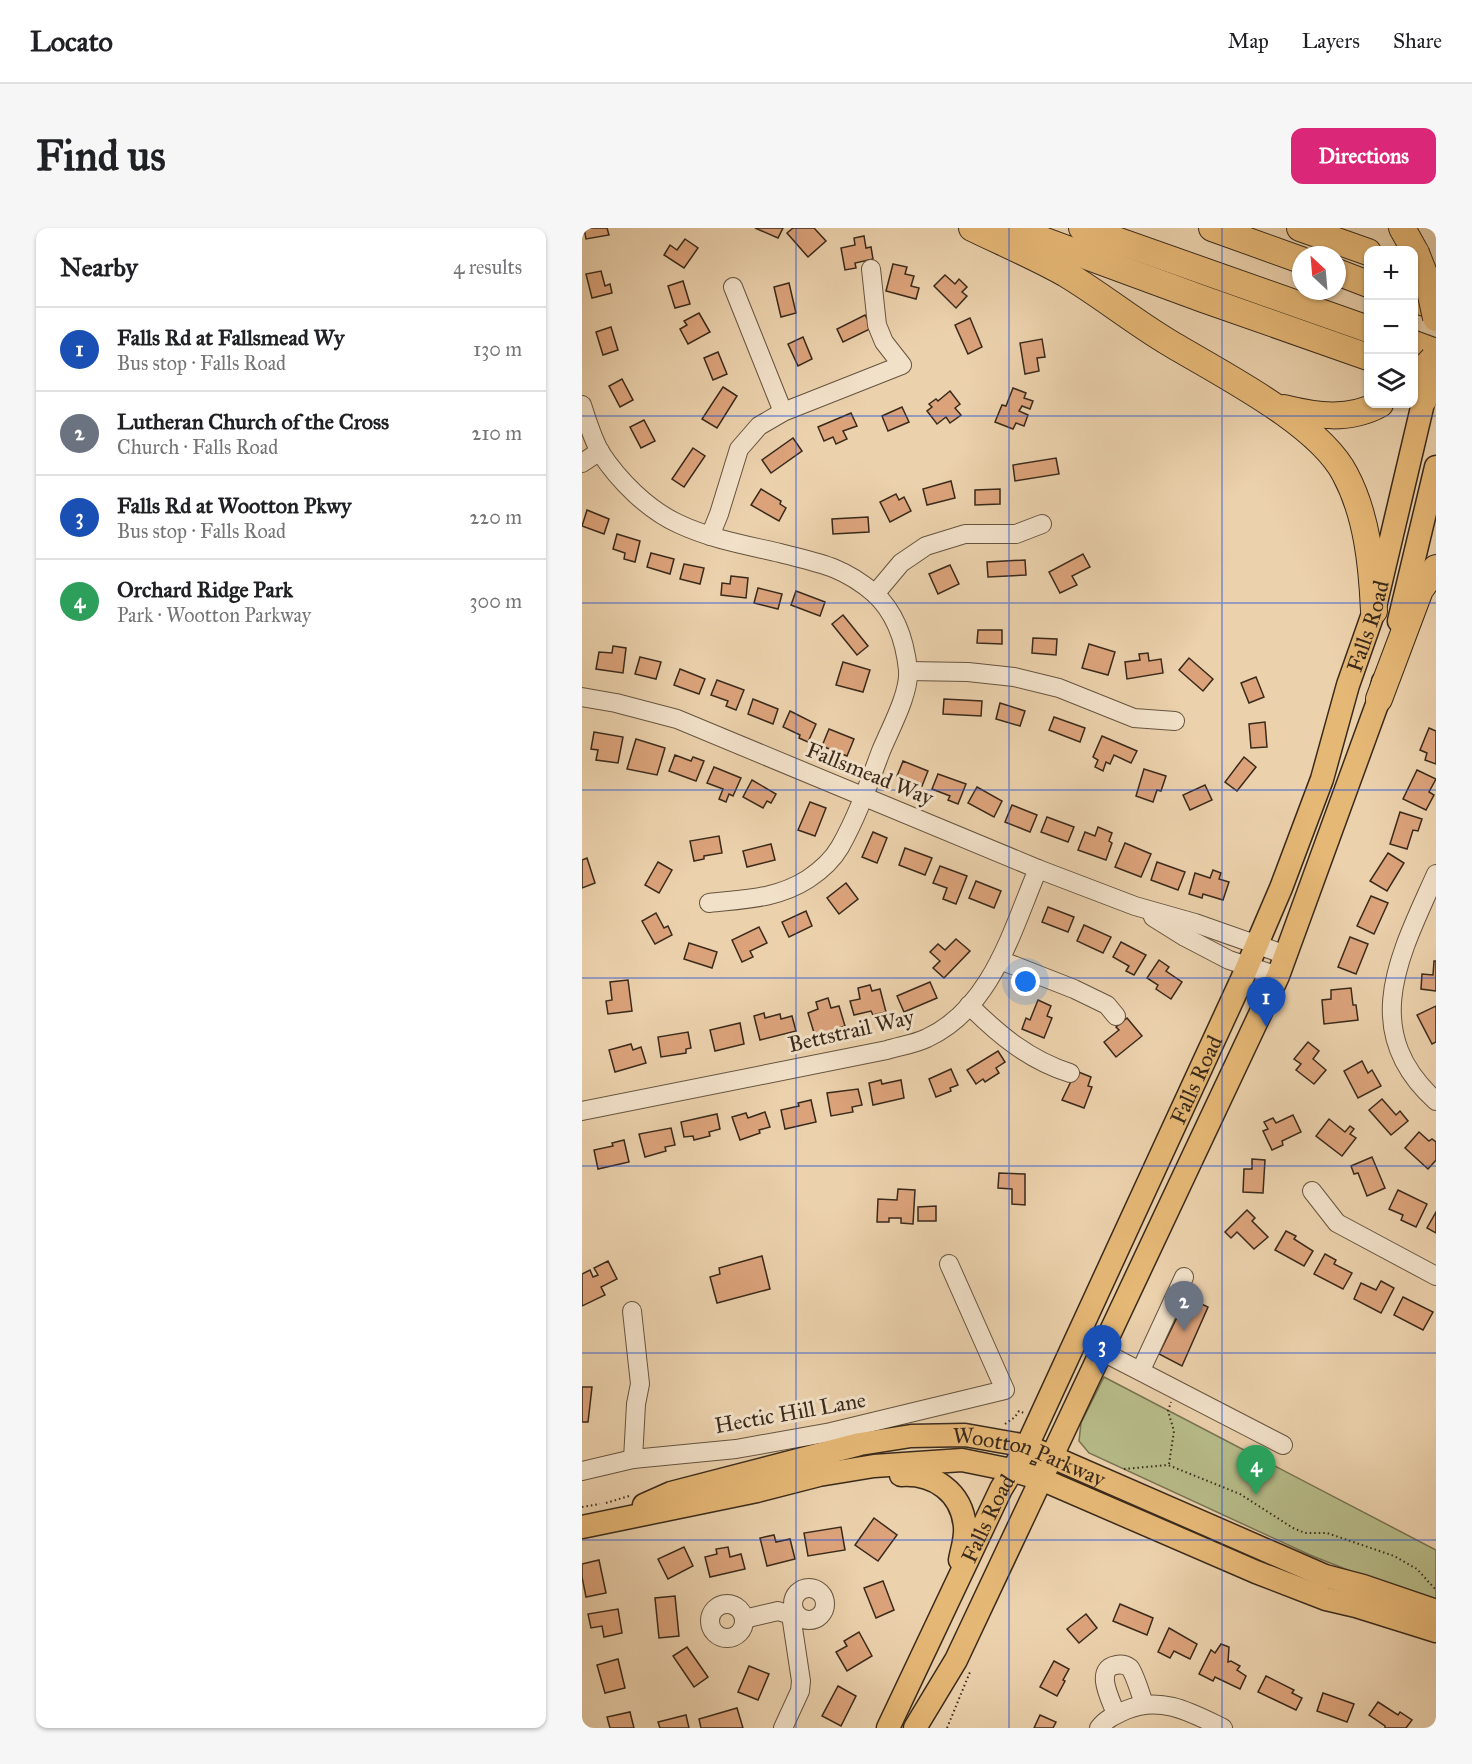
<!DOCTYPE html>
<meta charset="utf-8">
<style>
:root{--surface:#fff;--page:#f6f6f6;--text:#202124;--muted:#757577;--line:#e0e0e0;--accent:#db2777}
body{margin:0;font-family:"IM FELL Great Primer",serif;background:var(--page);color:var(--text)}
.controls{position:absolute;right:18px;top:18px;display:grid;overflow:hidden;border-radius:12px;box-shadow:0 2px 4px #0004}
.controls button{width:54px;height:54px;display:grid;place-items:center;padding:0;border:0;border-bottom:2px solid var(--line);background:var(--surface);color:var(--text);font:30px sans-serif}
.compass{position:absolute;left:710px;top:18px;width:54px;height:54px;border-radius:50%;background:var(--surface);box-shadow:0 2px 4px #0004;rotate:334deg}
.you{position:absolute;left:444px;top:754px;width:21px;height:21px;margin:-15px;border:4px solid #fff;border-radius:50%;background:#1a73e8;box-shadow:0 0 0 9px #1a73e833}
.badge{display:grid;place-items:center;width:39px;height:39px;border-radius:50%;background:var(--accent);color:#fff;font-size:20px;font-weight:700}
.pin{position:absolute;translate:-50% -50px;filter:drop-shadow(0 2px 3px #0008)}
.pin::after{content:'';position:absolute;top:32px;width:21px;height:18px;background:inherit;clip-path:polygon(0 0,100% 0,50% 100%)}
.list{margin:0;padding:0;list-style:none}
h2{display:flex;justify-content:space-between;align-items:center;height:78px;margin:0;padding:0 24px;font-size:26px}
h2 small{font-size:20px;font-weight:400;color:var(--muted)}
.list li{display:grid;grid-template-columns:39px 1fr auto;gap:18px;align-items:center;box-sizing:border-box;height:84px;padding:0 24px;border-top:2px solid var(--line)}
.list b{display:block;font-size:22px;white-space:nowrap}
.list p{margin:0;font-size:20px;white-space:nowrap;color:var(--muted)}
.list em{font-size:20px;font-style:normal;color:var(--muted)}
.icon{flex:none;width:33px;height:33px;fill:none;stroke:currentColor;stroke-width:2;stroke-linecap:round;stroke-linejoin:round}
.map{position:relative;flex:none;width:854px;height:1500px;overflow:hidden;border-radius:12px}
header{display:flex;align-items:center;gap:36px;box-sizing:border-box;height:84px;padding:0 30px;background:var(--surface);border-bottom:2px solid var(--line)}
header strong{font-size:28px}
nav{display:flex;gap:33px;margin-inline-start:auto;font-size:21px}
.intro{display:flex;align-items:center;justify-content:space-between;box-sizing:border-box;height:144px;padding:0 36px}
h1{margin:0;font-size:42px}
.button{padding:15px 27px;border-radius:12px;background:var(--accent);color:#fff;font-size:21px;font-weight:700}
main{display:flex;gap:36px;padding:0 36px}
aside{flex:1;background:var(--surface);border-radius:12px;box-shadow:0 2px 4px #0004}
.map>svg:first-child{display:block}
</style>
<header>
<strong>Locato</strong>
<nav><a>Map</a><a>Layers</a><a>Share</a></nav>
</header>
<div class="intro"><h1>Find us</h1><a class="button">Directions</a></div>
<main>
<aside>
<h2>Nearby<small>4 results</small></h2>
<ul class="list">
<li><span class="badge" style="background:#1a4fb4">1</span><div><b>Falls Rd at Fallsmead Wy</b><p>Bus stop · Falls Road</p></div><em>130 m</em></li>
<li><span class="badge" style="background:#6b7280">2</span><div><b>Lutheran Church of the Cross</b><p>Church · Falls Road</p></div><em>210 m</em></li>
<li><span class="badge" style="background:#1a4fb4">3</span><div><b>Falls Rd at Wootton Pkwy</b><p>Bus stop · Falls Road</p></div><em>220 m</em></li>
<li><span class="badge" style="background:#2e9e5b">4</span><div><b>Orchard Ridge Park</b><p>Park · Wootton Parkway</p></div><em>300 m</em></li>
</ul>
</aside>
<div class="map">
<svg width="854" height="1500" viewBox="0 0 854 1500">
<rect width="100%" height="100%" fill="#ebd1ac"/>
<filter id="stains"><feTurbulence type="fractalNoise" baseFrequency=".00333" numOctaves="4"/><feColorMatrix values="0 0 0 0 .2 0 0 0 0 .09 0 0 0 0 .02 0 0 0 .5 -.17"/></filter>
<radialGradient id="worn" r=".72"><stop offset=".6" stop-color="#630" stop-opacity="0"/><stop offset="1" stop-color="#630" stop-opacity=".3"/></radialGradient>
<polygon fill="#b7bc89" stroke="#787352" stroke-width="1.5" points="522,1149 854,1322 854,1371 771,1344 728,1327 507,1225 497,1213 499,1195"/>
<g fill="#dca37b" stroke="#3a2a1b" stroke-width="1.5">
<polygon points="2,0 25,0 27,7 4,11"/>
<polygon points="173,0 201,0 196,10"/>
<polygon points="211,0 232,0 244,13 226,29 205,5"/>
<polygon points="282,8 284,20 289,19 291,31 273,35 274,40 263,42 259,20 273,17 272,10"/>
<polygon points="103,11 116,20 102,40 82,27 88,17 95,22"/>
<polygon points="311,36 325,39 323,46 332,48 329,58 337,60 334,71 304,63"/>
<polygon points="19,43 23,58 28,56 30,65 10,70 4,46"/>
<polygon points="363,47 373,56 377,51 385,59 380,64 385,68 374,80 352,58"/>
<polygon points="101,53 108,76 93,80 86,58"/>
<polygon points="207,55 214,85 199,89 192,59"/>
<polygon points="117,85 128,104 106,116 98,101 105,97 102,93"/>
<polygon points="283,87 290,100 261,114 255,101"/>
<polygon points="388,90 400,119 386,126 373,97"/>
<polygon points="29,99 36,122 21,127 14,104"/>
<polygon points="221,109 230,131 216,138 206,116"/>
<polygon points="460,111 463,129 455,130 457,143 443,146 438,115"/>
<polygon points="136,124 145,146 131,152 122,130"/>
<polygon points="40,151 51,172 38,179 27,158"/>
<polygon points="141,159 155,168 135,200 120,191"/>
<polygon points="431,160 444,165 442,170 451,173 448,181 440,178 437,183 446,187 442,198 434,195 431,201 413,194 420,177 424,178"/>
<polygon points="368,163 378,176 373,180 379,187 368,195 364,189 355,196 345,183 350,179 347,176 354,171 356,173"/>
<polygon points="320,179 327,194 306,203 300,188"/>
<polygon points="269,185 275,198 261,203 265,211 254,216 251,209 242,213 236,199"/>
<polygon points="62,192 73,213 59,220 48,199"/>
<polygon points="211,210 220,223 189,245 180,232"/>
<polygon points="111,220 123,228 102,259 90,251"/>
<polygon points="474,230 477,246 433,253 431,237"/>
<polygon points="369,253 373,270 345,277 341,261"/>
<polygon points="179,261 199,273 198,276 204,280 197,293 169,277"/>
<polygon points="418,261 418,276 393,277 393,262"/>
<polygon points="314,266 317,272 322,269 329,283 308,294 298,274"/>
<polygon points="5,282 27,291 22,306 0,298"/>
<polygon points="286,289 287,304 251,306 250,291"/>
<polygon points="35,306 58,313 53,334 42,331 43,325 31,321"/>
<polygon points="69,325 92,331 88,346 65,339"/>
<polygon points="501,326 508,339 490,348 495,357 478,365 467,344"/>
<polygon points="443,332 444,347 406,349 405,334"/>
<polygon points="102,336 122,340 118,356 98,351"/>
<polygon points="368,337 377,356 356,366 347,346"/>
<polygon points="149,348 166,350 164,370 139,367 140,355 148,356"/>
<polygon points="176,360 200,366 196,381 172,375"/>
<polygon points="214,363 243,374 238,388 209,377"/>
<polygon points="261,387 286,418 275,427 250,396"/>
<polygon points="396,402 420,402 420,416 395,415"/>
<polygon points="451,410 475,411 474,427 450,425"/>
<polygon points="507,416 533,424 526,447 500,440"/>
<polygon points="31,418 44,420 41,445 14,441 17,424 30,425"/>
<polygon points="566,425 567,433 579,431 581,445 545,451 543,434 558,432 557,426"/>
<polygon points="58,429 79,434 74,451 53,446"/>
<polygon points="607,430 631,451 621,463 597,442"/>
<polygon points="261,434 288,442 281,464 254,457"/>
<polygon points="98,441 123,451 117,466 92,457"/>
<polygon points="674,449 682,469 667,475 659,455"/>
<polygon points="135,452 162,462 154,482 144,478 146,473 129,467"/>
<polygon points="171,471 196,481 191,496 166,486"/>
<polygon points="362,471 400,473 399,488 361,486"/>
<polygon points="418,475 443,483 438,498 414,491"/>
<polygon points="208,483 234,496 226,514 217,510 218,507 201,499"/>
<polygon points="472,489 503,500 498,514 467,502"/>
<polygon points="683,494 685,519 669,520 667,496"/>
<polygon points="847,500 854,503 854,536 843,532 845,525 838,522"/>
<polygon points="247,501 272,511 265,528 240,518"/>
<polygon points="12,504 41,509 36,535 14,532 16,522 9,521"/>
<polygon points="520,508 555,523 549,535 532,527 528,536 524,534 521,543 513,539 516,532 511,529"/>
<polygon points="54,511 83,520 75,547 45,541"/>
<polygon points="93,527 109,533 111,529 122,533 114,553 87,543"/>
<polygon points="662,529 674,539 655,563 643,554"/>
<polygon points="321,533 346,543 340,558 315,548"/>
<polygon points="132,539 159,550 151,568 147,566 144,574 137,571 141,561 125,555"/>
<polygon points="562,541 584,548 579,563 575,562 571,574 554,568"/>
<polygon points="835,542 854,551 847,564 852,567 844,582 821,571"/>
<polygon points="356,546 384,556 376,576 366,572 368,568 350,561"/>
<polygon points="170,552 194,566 189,575 185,573 181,580 161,569"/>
<polygon points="623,557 630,572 608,582 601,567"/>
<polygon points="395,559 420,573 412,589 386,575"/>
<polygon points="228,574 244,580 233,608 216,602"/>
<polygon points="430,577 455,587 448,604 423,594"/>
<polygon points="818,584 840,591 836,603 831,602 825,621 808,616"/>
<polygon points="465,589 492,599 486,614 459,604"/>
<polygon points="516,599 530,605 527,613 530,615 524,632 496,622 503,604 513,608"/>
<polygon points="291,604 305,610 295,635 280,629"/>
<polygon points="137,608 140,625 122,628 122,631 112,633 108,613"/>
<polygon points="543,615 569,626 559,649 533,639"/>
<polygon points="189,616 193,632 165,639 161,623"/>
<polygon points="323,620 350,630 343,647 317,637"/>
<polygon points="806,625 822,635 805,663 788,653"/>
<polygon points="5,630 13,655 0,660 0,632"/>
<polygon points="76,634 90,642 77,665 63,657"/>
<polygon points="575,634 603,644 596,662 569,652"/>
<polygon points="358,638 385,648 374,676 361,671 365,660 351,655"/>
<polygon points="631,642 639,645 637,651 647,654 641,672 621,666 620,670 607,666 613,645 628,650"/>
<polygon points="394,653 419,663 412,680 387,670"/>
<polygon points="264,655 276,671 257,686 245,670"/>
<polygon points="789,668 806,675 792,706 775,698"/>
<polygon points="466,679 492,689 486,704 460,694"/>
<polygon points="224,683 230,698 207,709 200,694"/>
<polygon points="74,685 82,700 86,698 90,707 73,716 60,693"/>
<polygon points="502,697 529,709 521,725 495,713"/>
<polygon points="177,699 185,715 168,723 171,729 160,734 150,712"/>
<polygon points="768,709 786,716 774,746 756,739"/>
<polygon points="374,711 388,723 362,750 351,740 358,733 348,724 356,716 363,722"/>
<polygon points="539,714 564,727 552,747 544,743 547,738 531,729"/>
<polygon points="107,715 135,724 130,740 102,731"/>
<polygon points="577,732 587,739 584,743 600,754 589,771 574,761 576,757 565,750"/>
<polygon points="852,733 854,733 854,763 839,761 840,746 851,747"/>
<polygon points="46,752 50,783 26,786 24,773 30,772 28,754"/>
<polygon points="348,754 355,770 322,784 315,768"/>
<polygon points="288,757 290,763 298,761 304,784 291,787 289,783 272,787 268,773 278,771 276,760"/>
<polygon points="769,760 771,777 774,777 776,792 742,796 740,772 749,771 749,762"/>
<polygon points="246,770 249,780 257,778 263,798 233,808 226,785 236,781 234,774"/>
<polygon points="456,772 469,778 465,788 470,790 462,810 440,801 444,790 448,792"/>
<polygon points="854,778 854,814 850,816 835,787"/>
<polygon points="182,785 183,790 198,786 199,791 210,788 214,803 178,812 172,788"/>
<polygon points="545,790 560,808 534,829 522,814 537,802 534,799"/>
<polygon points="158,795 162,816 133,823 128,802"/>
<polygon points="106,804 109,820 104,821 104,825 79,829 76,809"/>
<polygon points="726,814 737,823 731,831 744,842 732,856 714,842 719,836 712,831"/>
<polygon points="49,816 51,822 59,819 64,835 33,844 27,822"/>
<polygon points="416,823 423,834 414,840 417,845 403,854 401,851 394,856 385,842"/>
<polygon points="780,833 786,845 790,842 799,858 776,870 762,843"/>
<polygon points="369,841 376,857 368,860 369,863 354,869 347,851"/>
<polygon points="494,843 509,849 506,858 510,859 502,880 480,872"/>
<polygon points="299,852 300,856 319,852 322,870 291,877 287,855"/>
<polygon points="276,861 280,877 270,879 271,884 249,888 245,865"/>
<polygon points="800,871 814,887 818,883 826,893 809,907 787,882"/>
<polygon points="229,872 234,894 203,901 199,882 217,878 216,875"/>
<polygon points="183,884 188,899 177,902 178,905 158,912 150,889 164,885 166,890"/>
<polygon points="135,886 138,901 127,904 128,908 112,912 111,908 102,909 99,894"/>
<polygon points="711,887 719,904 700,913 701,917 690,922 681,903 686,901 682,894 691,890 694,895"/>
<polygon points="747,891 763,904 768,898 772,901 768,906 774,910 760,928 734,908"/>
<polygon points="89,900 93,917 83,919 84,923 63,929 57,906"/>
<polygon points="837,904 847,913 850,911 854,914 854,932 846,941 823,920"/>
<polygon points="42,912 47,934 16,941 12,922 31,918 30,915"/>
<polygon points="790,929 803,960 785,968 776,945 772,946 769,938"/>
<polygon points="670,931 683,932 681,965 661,964 662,941 670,941"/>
<polygon points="417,945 443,946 443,977 430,976 430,961 416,960"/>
<polygon points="316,961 333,962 331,996 319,995 319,990 307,990 307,994 295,994 296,971 315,972"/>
<polygon points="816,962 845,976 834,999 819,992 821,987 807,981"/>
<polygon points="354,978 354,993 336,993 336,979"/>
<polygon points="665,982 673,990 670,993 686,1009 672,1021 655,1004 649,1010 643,1004"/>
<polygon points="854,984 854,1005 845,1000"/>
<polygon points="704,1003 714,1008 712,1011 731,1023 722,1038 693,1022"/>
<polygon points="743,1026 754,1032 752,1036 770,1045 761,1061 732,1046"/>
<polygon points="180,1028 188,1061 135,1075 128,1049 138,1046 137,1040"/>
<polygon points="26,1033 35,1051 19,1059 23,1067 0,1078 0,1046 8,1042 11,1049 16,1047 12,1040"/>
<polygon points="799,1053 812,1060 799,1085 772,1071 779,1055 794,1062"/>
<polygon points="605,1069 626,1079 600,1138 577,1126"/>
<polygon points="821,1069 851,1084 841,1102 812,1087"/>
<polygon points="0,1159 10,1159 6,1194 0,1194"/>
<polygon points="292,1290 315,1307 296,1333 273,1317"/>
<polygon points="259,1299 263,1322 226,1328 222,1305"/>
<polygon points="192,1307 194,1314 208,1311 213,1331 185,1338 178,1310"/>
<polygon points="102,1319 111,1338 86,1351 76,1331"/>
<polygon points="146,1319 148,1329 159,1326 163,1341 128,1349 123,1329 135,1326 134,1321"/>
<polygon points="17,1332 24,1365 4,1369 0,1349 0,1336"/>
<polygon points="301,1353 312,1382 294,1390 282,1360"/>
<polygon points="93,1368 97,1408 77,1410 73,1370"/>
<polygon points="538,1376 571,1390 565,1407 531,1393"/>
<polygon points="36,1381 40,1405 22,1409 20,1398 9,1400 6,1386"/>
<polygon points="504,1386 515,1400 497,1415 485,1401"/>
<polygon points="587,1400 615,1416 608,1431 592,1423 588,1430 576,1424"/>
<polygon points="277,1404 290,1428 265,1443 254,1424 265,1418 262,1413"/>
<polygon points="639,1416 647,1419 646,1434 649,1433 658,1438 655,1442 664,1448 658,1461 633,1449 631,1453 617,1446 629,1422 633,1425"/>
<polygon points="105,1419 126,1449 112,1459 91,1428"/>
<polygon points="36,1431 43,1460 23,1465 15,1437"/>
<polygon points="472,1433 487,1441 481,1452 483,1453 475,1468 458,1459"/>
<polygon points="167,1438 187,1446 176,1472 156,1464"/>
<polygon points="684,1448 712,1462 710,1465 720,1470 714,1482 676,1464"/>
<polygon points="256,1458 274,1468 259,1498 240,1488"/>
<polygon points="741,1465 772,1476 765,1494 735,1483"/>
<polygon points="796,1474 816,1487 818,1484 830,1492 824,1500 803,1500 803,1498 787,1487"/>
<polygon points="155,1480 161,1500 119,1500 117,1491"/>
<polygon points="48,1484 52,1500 28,1500 25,1489"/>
<polygon points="104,1487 107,1500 78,1500 76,1494"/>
<polygon points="458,1487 474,1494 471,1500 452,1500"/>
</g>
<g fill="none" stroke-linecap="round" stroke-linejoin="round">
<g stroke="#66543f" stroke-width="20">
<g id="minor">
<polyline points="151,59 201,184"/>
<path d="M0,177C5,193 10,209 18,224C37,253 66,282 97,296C129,311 164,317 198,325C237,335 260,338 292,365C314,385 323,413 326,442C328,465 308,501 299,523C287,555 275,589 258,619C251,631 238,643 226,651C195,671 162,671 127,675"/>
<polyline points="0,235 18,223"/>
<polyline points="128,308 137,286 157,221 177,198 201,184 320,137 302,114 295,97 289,41"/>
<polyline points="293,366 319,335 344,318 383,306 434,306 460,296"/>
<polyline points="326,443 386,444 432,449 477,460 552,490 593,493"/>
<polyline points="0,469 34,475 95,491 456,641 553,678 613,695 704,727"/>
<path d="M854,646C819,725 775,802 854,873"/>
<polyline points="571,689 603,709 647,732 696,748"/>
<polyline points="418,732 492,761 525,777 534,788"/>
<path d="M387,777C417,807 447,832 488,845"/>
<path d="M0,883L305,822C318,818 333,816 345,810C410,780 430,702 456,641"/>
<polyline points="730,963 755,995 854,1048"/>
<polyline points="50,1083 58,1156 54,1176 51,1231"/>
<polyline points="519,1123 701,1217"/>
<polyline points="559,1142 602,1049"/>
<polyline points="0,1243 51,1231 154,1221 249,1204 423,1162 367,1036"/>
<circle cx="227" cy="1376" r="16"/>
<circle cx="145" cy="1393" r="17"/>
<polyline points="162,1391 196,1383 209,1387 219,1453 218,1463 201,1500"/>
<path d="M534,1486C530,1474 511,1441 534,1437C539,1436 544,1437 548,1440C553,1447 559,1467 562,1476"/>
<path d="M517,1500C524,1491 533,1487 544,1482C579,1467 610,1485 641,1500"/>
</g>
</g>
<g stroke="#3a2a1b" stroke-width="25">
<g id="major">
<polyline points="817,393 854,239"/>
<path d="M319,1247C352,1245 380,1264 383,1299C384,1310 380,1321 378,1332"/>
<path id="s1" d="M62,1277L89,1265L278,1216L329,1208L383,1207L445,1218L743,1348L781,1358L854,1383"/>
<polyline points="0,1299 175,1263 237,1247 292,1238 380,1232 429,1242 459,1251 674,1344 744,1371 774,1378 854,1403"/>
<path id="s2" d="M306,1500L419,1261L445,1218L660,751L699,660L740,551L766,457L792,383L842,171"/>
<polyline points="333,1500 374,1432 696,748 797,471 801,454"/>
</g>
</g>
<g stroke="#3a2a1b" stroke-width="28">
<g id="highway">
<path d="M390,0C421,15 454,29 484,46C519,67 551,93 586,114C637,145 736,194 763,246C785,287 790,337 792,383"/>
<polyline points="428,0 621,71 786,129"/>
<polyline points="500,0 786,101"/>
<polyline points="630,0 719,32"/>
<polyline points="718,0 786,24"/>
<polyline points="820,0 834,25"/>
<polyline points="755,44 786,56"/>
<polyline points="832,71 854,79"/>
<polyline points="832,116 854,124"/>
<path d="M702,180C734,188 767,193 798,176"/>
<polyline points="797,471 838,362 854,340"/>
</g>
</g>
<g stroke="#3a2a1b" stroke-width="2" stroke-dasharray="1.5 3" stroke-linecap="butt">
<polyline points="423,1196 433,1189 437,1183 442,1185"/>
<polyline points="587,1236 592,1203 586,1183 589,1174"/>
<polyline points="542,1241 586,1237 658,1266 711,1300 723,1305 745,1305 812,1328 835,1341 854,1362"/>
<polyline points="24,1275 47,1268"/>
<polyline points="0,1279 18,1276"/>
<polyline points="365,1500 388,1444"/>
</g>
<use href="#minor" stroke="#f2e1c9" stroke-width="18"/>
<use href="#major" stroke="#e6b876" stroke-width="22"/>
<use href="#highway" stroke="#e6b876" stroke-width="26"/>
<g stroke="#3a2a1b" stroke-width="28" stroke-linecap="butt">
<g id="highway-bridge">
<polyline points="834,25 847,58 854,90"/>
<polyline points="832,151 851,131"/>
<polyline points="842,171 854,149"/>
</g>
</g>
<use href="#highway-bridge" stroke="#e6b876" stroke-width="26"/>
</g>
<path fill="none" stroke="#1d4ed8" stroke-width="1.5" stroke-opacity="0.55" d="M214,0V1500M427,0V1500M640,0V1500M0,188H854M0,375H854M0,562H854M0,750H854M0,938H854M0,1125H854M0,1312H854"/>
<g text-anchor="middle" stroke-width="6" stroke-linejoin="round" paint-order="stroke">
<g font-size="22" fill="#3a2a1b" stroke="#f2e1c9">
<text dy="8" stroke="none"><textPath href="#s2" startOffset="1204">Falls Road</textPath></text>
<text transform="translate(288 545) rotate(22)" y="8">Fallsmead Way</text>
<text transform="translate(269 802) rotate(-13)" y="8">Bettstrail Way</text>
<text dy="8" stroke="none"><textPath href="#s2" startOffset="718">Falls Road</textPath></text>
<text transform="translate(208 1184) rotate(-10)" y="8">Hectic Hill Lane</text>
<text dy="8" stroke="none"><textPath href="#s1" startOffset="398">Wootton Parkway</textPath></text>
<text dy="8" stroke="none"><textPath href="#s2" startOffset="232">Falls Road</textPath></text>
</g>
</g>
<rect width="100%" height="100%" filter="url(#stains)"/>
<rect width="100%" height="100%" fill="url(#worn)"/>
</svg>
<div class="controls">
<button>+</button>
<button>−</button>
<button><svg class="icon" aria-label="layers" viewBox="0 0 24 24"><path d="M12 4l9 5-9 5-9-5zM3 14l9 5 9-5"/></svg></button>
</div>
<svg class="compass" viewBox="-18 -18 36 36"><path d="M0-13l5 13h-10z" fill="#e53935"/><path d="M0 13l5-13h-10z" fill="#757577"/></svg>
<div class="you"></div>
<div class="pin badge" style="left:684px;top:799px;background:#1a4fb4">1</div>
<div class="pin badge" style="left:602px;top:1103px;background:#6b7280">2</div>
<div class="pin badge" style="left:520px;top:1147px;background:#1a4fb4">3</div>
<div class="pin badge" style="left:674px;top:1267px;background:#2e9e5b">4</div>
</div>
</main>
